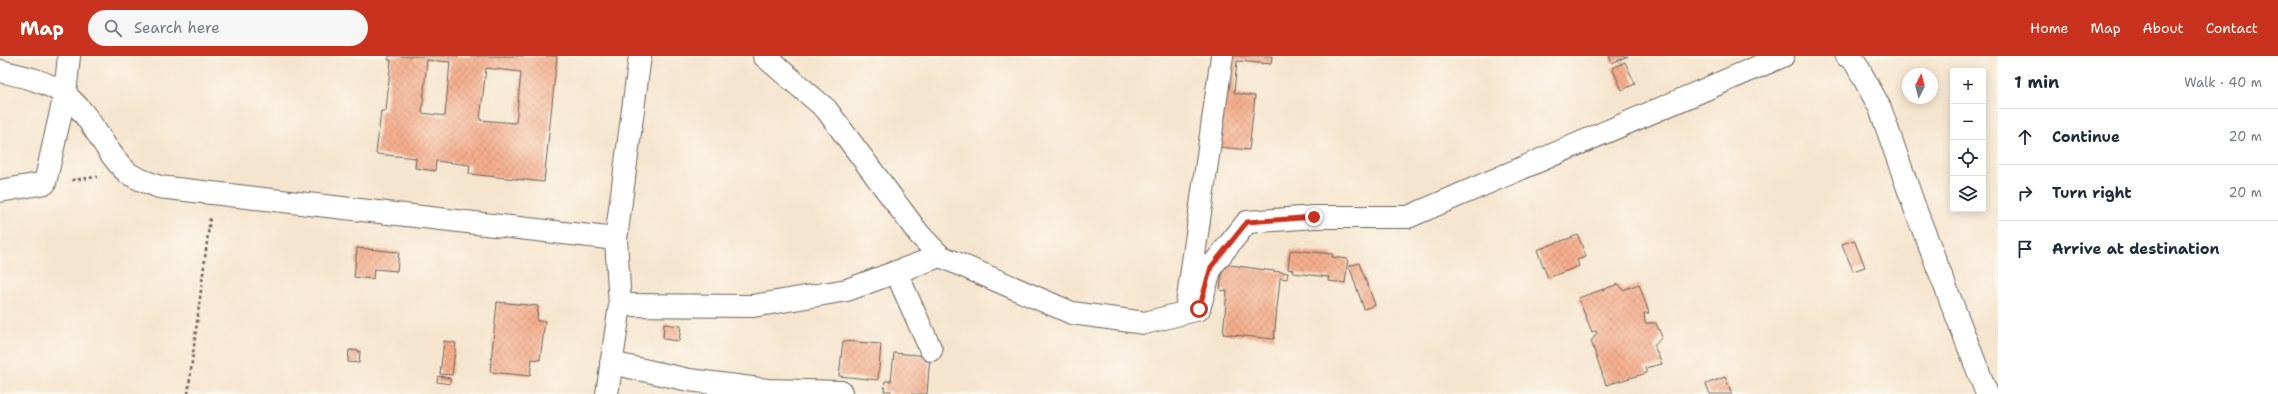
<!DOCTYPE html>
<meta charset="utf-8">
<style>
:root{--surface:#fff;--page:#f6f6f7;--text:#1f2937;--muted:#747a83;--line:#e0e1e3;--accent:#c8321e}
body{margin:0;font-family:"Shantell Sans",sans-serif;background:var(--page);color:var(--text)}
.controls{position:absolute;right:12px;top:12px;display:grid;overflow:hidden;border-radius:4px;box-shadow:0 2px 10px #0003}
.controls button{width:36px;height:36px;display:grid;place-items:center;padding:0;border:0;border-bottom:1px solid var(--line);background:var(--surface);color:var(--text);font:20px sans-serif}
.compass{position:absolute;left:1902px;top:12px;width:36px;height:36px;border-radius:50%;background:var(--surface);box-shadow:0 2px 10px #0003;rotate:6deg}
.stop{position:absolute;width:12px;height:12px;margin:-9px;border:3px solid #c8321e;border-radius:50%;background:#fff}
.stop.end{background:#c8321e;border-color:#fff;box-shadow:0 1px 4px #0008}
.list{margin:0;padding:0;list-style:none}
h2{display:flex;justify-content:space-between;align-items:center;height:52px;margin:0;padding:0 16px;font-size:17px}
h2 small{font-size:13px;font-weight:400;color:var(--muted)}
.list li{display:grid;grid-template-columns:26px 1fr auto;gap:12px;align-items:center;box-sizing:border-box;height:56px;padding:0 16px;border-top:1px solid var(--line)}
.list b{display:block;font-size:15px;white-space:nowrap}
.list em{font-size:13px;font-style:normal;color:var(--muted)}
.icon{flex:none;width:22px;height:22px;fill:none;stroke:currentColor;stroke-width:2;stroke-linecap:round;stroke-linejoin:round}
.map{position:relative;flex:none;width:1998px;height:338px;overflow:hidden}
header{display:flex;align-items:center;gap:24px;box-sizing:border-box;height:56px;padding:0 20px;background:var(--accent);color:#fff}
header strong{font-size:19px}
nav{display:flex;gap:22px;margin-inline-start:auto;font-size:14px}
.search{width:280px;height:36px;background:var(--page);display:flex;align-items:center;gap:10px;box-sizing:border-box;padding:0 14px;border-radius:22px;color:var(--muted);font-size:15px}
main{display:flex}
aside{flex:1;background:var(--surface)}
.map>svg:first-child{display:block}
</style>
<header>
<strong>Map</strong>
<div class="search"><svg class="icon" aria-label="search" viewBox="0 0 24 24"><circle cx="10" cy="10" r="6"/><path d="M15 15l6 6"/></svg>Search here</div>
<nav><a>Home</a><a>Map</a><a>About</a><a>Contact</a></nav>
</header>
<main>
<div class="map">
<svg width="1998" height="338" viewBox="0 0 1998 338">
<defs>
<pattern id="building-cross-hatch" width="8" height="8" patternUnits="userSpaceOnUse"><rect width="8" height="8" fill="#f5af8d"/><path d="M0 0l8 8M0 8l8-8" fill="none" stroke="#d19679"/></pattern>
</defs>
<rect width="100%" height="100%" fill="#fbf7ec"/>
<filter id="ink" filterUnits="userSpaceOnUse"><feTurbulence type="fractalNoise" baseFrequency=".025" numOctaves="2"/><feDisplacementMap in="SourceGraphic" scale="8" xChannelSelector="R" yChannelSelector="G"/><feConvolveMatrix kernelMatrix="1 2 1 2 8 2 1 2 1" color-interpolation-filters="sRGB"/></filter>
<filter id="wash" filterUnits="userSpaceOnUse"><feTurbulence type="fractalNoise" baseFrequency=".012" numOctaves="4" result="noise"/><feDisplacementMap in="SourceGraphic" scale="16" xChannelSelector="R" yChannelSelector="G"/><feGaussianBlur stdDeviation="0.9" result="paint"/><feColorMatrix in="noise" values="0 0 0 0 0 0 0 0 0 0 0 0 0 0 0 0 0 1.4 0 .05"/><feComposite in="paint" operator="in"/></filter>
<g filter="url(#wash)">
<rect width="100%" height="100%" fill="#f6e5ce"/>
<g id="blocks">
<g fill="url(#building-cross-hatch)" fill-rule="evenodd">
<path d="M389,0H557L544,126L469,118L470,109L436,105L435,115L415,112L416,102L376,98L381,55H386L391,4H388ZM427,4L450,6L445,60L422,57ZM486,12L521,16L516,67L480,64Z"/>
<polygon points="1217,0 1272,0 1271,8 1237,5 1234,37 1255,40 1249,94 1208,90"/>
<polygon points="1609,0 1628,0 1612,7"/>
<polygon points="1625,6 1635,28 1622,34 1612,12"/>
<polygon points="1578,179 1586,201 1577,204 1579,210 1548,222 1537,194"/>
<polygon points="1854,184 1865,211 1853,215 1842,188"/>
<polygon points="357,192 399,196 397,215 374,213 373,223 354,221"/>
<polygon points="1293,194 1333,198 1332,201 1348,203 1345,227 1328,225 1329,221 1293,217 1293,214 1288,213 1290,195"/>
<polygon points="1359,207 1375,249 1364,253 1349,210"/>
<polygon points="1223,208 1288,217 1287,223 1280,222 1274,283 1223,278 1227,235 1220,234"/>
<polygon points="1619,228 1623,234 1639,228 1649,257 1644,257 1645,267 1656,267 1662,281 1654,290 1662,308 1645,312 1647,317 1606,329 1591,285 1597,277 1596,275 1592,276 1578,242"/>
<polygon points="497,246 538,250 537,265 545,265 540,304 532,303 530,320 490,316"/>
<polygon points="664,268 681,270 679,285 663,283"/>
<polygon points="444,285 456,287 452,319 440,318"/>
<polygon points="843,285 881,288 878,324 839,320"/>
<polygon points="349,294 360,295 359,307 348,306"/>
<polygon points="894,297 930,300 927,338 891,338 891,335 884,335 885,325 891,325"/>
<polygon points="438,320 450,322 450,328 437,326"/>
<polygon points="1725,321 1732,338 1710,338 1706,328"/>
</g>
</g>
</g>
<g filter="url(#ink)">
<use href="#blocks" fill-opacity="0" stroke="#68625a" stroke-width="1"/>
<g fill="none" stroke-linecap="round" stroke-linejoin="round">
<g stroke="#68625a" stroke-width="24">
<g id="minor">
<polyline points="764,0 826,53 919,178 940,200 1072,257 1145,267 1199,253 1211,211 1247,166 1314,161 1408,161 1783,0"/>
<polyline points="1847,0 1854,4 1880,52 1916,155 1987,338"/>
<path d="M0,15C22,20 47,25 65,39C92,59 103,95 128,117C136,123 150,127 159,131L616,183"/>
<polyline points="0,135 45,127 65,38 69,0"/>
<polyline points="896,216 931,294"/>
<polyline points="620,249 753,250 847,234 940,200"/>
<polyline points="1186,256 1222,0"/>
<polyline points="611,307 689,324 768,334 841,336"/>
<polyline points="607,338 620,249 616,183 640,0"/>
</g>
</g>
<g stroke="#68625a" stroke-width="2.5" stroke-dasharray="3 3" stroke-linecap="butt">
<polyline points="72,124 97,121"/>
<polyline points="188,338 210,162"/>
</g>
<use href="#minor" stroke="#fff" stroke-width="22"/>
</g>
</g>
<g fill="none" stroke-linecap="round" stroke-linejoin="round" filter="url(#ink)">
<polyline stroke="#c8321e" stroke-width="5" points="1199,253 1211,211 1247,166 1314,161"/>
</g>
</svg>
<div class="controls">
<button>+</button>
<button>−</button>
<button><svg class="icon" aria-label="locate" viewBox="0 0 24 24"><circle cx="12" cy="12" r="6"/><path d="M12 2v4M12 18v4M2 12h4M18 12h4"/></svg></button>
<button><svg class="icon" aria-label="layers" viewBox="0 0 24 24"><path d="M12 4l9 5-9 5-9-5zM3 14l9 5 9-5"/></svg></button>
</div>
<svg class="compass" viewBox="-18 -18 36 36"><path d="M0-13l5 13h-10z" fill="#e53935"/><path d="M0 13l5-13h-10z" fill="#747a83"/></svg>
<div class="stop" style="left:1199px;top:253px"></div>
<div class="stop end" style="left:1314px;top:161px"></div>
</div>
<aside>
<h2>1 min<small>Walk · 40 m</small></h2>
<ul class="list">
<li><svg class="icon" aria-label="ahead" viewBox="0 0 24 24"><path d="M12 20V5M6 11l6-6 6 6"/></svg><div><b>Continue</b></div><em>20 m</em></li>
<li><svg class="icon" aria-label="right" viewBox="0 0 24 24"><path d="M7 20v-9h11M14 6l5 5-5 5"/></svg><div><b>Turn right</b></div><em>20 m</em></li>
<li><svg class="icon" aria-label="arrive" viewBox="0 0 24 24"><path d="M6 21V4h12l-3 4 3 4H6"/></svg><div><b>Arrive at destination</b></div></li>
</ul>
</aside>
</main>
